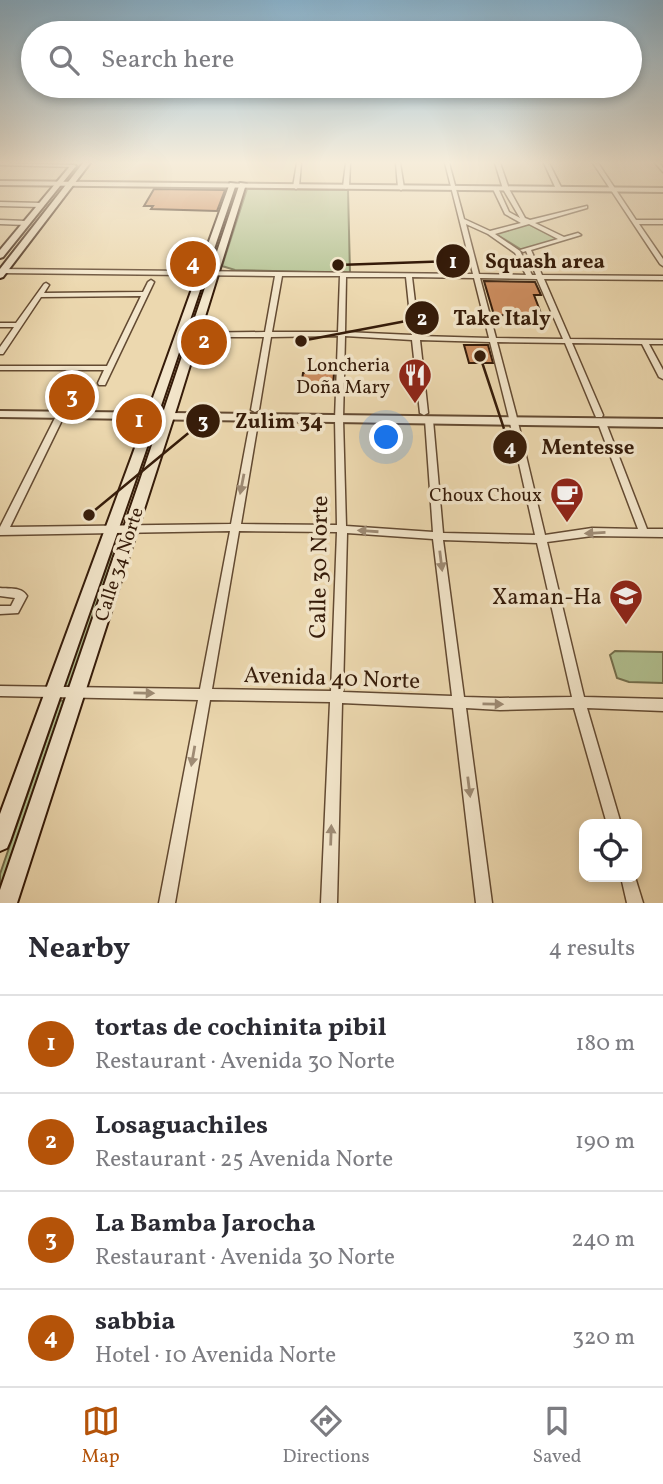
<!DOCTYPE html>
<meta charset="utf-8">
<style>
:root{--surface:#fff;--page:#f2f2f3;--text:#2b2b33;--muted:#7c7c81;--line:#e1e1e2;--accent:#b45309}
body{margin:0;font-family:Vollkorn,serif;background:var(--page);color:var(--text)}
.controls{position:absolute;right:21px;bottom:21px;display:grid;overflow:hidden;border-radius:14px;box-shadow:0 4px 10px #0003}
.controls button{width:63px;height:63px;display:grid;place-items:center;padding:0;border:0;border-bottom:2px solid var(--line);background:var(--surface);color:var(--text);font:35px sans-serif}
.you{position:absolute;left:387px;top:438px;width:24px;height:24px;margin:-18px;border:5px solid #fff;border-radius:50%;background:#1a73e8;box-shadow:0 0 0 10px #1a73e833}
.badge{display:grid;place-items:center;width:46px;height:46px;border-radius:50%;background:var(--accent);color:#fff;font-size:23px;font-weight:700}
.pin{position:absolute;translate:-50% -50%;border:4px solid #fff;box-shadow:0 2px 7px #0006}
.list{margin:0;padding:0;list-style:none}
h2{display:flex;justify-content:space-between;align-items:center;height:91px;margin:0;padding:0 28px;font-size:30px}
h2 small{font-size:23px;font-weight:400;color:var(--muted)}
.list li{display:grid;grid-template-columns:46px 1fr auto;gap:21px;align-items:center;box-sizing:border-box;height:98px;padding:0 28px;border-top:2px solid var(--line)}
.list b{display:block;font-size:26px;white-space:nowrap}
.list p{margin:0;font-size:23px;white-space:nowrap;color:var(--muted)}
.list em{font-size:23px;font-style:normal;color:var(--muted)}
.icon{flex:none;width:38px;height:38px;fill:none;stroke:currentColor;stroke-width:2;stroke-linecap:round;stroke-linejoin:round}
.map{position:relative;flex:none;width:663px;height:903px;overflow:hidden}
.search{position:absolute;background:var(--surface);box-shadow:0 4px 10px #0003;left:21px;right:21px;top:21px;height:77px;display:flex;align-items:center;gap:18px;box-sizing:border-box;padding:0 24px;border-radius:38px;color:var(--muted);font-size:26px}
.sheet{height:483px;background:var(--surface)}
nav{display:flex;justify-content:space-around;align-items:center;box-sizing:border-box;height:98px;border-top:2px solid var(--line);background:var(--surface);font-size:19px;color:var(--muted)}
nav a{display:grid;justify-items:center;gap:4px}
nav .on{color:var(--accent)}
.map>svg:first-child{display:block}
</style>
<div class="map">
<svg width="663" height="903" viewBox="0 0 663 903">
<rect width="100%" height="100%" fill="#ecd8af"/>
<filter id="stains"><feTurbulence type="fractalNoise" baseFrequency=".00286" numOctaves="4"/><feColorMatrix values="0 0 0 0 .2 0 0 0 0 .09 0 0 0 0 .02 0 0 0 .5 -.17"/></filter>
<radialGradient id="worn" r=".72"><stop offset=".6" stop-color="#630" stop-opacity="0"/><stop offset="1" stop-color="#630" stop-opacity=".3"/></radialGradient>
<g fill="#b1c090" stroke="#736e4c" stroke-width="2">
<polygon points="247,189 348,190 350,273 235,270 222,266"/>
<polygon points="529,224 559,239 522,250 494,233"/>
<polygon points="118,534 120,537 70,686 64,686"/>
<polygon points="615,651 663,652 663,683 629,682 617,678 610,655"/>
<polygon points="60,700 63,701 63,704 0,892 0,874"/>
</g>
<g fill="#cd8d5f" stroke="#351b09" stroke-width="2">
<polygon points="154,189 225,190 217,211 151,209 153,206 144,206"/>
<polygon points="484,281 535,282 541,295 534,295 542,316 494,315"/>
<polygon points="464,345 488,345 493,363 469,363"/>
<polygon points="303,373 334,373 333,388 301,387"/>
</g>
<g fill="none" stroke-linecap="round" stroke-linejoin="round">
<g stroke="#634a32" stroke-width="3">
<g id="minor">
<polygon points="0,163 74,165 76,166 74,167 0,165"/>
<polygon points="297,163 301,163 299,187 296,189 293,187"/>
<polygon points="346,163 350,163 349,187 346,189 343,187"/>
<polygon points="396,163 400,163 404,188 401,190 398,188"/>
<path d="M445,163H449L464,219L490,231L521,223L505,214L493,189L498,188L509,212L520,218L503,189L495,163H500L509,189L525,218L530,220L587,206V208L535,223L564,237L578,233L581,235L531,250L542,275L663,276V280L544,279L570,339L663,340V344H649L663,370V379L659,377L642,344L572,343L603,415L602,417H596L595,415L565,343L497,342L516,414L545,535L592,528L638,529L598,423L602,420L606,423L647,529H663V537L592,536L547,542L584,697L663,699V711L587,708L621,824H607L574,708L500,710L466,708L492,903H476L453,708L342,703L337,903H321L330,702L210,700L175,903H159L198,700L0,696V686L200,689L230,531L0,535V527L57,414L61,412L65,414L10,527L231,524L251,417L255,414L259,417L241,524L337,525L335,419L338,336L271,337L259,410L255,412L251,410L264,337H180L176,335L180,333L265,332L275,276L0,273V269L473,274ZM466,224L488,234L515,253L526,275L479,274ZM529,224L558,239L520,250L523,252L526,251L536,275H532L520,251L495,234ZM282,276H340L338,332H272ZM346,277H406L412,335L345,332ZM412,277L474,278L489,338L419,336ZM480,278L537,279L563,339L496,338ZM345,336L412,340L420,413L424,415L428,413L420,340L490,342L508,414L535,535L443,533L433,420L429,417L425,420L433,532L346,526L343,419ZM239,531L337,532L331,691L212,689ZM347,533L433,539L452,696L343,692ZM443,540L537,543L572,697L500,698L464,697Z"/>
<polygon points="544,163 549,163 562,189 561,190 556,189"/>
<polygon points="593,163 598,163 636,220 663,220 663,224 639,224 663,259 663,266 660,264"/>
<polygon points="655,163 660,163 663,168 663,172"/>
<polygon points="0,202 41,203 44,205 41,207 0,206"/>
<polygon points="0,220 26,221 29,223 26,225 0,224"/>
<polygon points="151,280 154,282 105,385 99,385 98,383 104,370 0,370 0,366 107,366 141,296 41,297 3,354 0,354 0,347 14,327 0,327 0,323 16,323 44,284 46,283 49,285 44,293 143,292 148,282"/>
<path d="M0,588C10,589 22,587 27,596L18,613L0,614V606H11L15,598L0,596Z"/>
<polygon points="621,877 635,877 643,903 627,903"/>
</g>
</g>
<g stroke="#634a32" stroke-width="4">
<g id="tertiary">
<polygon points="0,181 663,188 663,192 0,185"/>
<polygon points="0,411 663,419 663,427 0,417"/>
</g>
</g>
<g stroke="#351b09" stroke-width="4">
<g id="secondary">
<polygon points="83,163 90,163 3,277 0,278 0,269"/>
<polygon points="71,165 76,166 3,257 0,258 0,250"/>
<polygon points="230,183 236,184 144,456 10,841 7,848 0,851 0,814 132,456"/>
<polygon points="240,183 246,184 178,404 17,903 0,903 0,890 166,404"/>
</g>
</g>
<use href="#minor" fill="#f3e6cb" fill-rule="evenodd"/>
<use href="#tertiary" fill="#f3e6cb" fill-rule="evenodd"/>
<use href="#secondary" fill="#f3e6cb" fill-rule="evenodd"/>
</g>
<defs><path id="oneway-solid" d="M-6-.8H1V-3.2L6.5 0L1 3.2V.8H-6Z" transform="scale(1.75)"/></defs>
<g fill="#9e8b74">
<use href="#oneway-solid" transform="translate(242 484) rotate(101)"/>
<use href="#oneway-solid" transform="translate(368 531) rotate(-176)"/>
<use href="#oneway-solid" transform="translate(595 533) rotate(177)"/>
<use href="#oneway-solid" transform="translate(441 561) rotate(83)"/>
<use href="#oneway-solid" transform="translate(144 693) rotate(1)"/>
<use href="#oneway-solid" transform="translate(493 704) rotate(1)"/>
<use href="#oneway-solid" transform="translate(193 756) rotate(100)"/>
<use href="#oneway-solid" transform="translate(469 787) rotate(83)"/>
<use href="#oneway-solid" transform="translate(331 835) rotate(-88)"/>
</g>
<linearGradient id="sky" x2="0" y2="1"><stop stop-color="#89b6d3"/><stop offset="0.56" stop-color="#f6eddb"/><stop offset="1" stop-color="#f6eddb" stop-opacity="0"/></linearGradient>
<rect width="663" height="290" fill="url(#sky)"/>
<defs>
<g id="restaurant-pin" transform="scale(1.75)"><path d="M0 17L-7.5 6A9.5 9.5 0 1 1 7.5 6Z" fill="#8f2418" stroke="#f3e6cb"/><path d="M-5-6h1v4h1v-4h1v4h1v-4h1v5L-1.5 .5V6h-2V.5L-5-1ZM5-6V6H3V1.5H1.5Q1.5-4 5-6Z" fill="#fff"/></g>
<g id="cafe-pin" transform="scale(1.75)"><path d="M0 17L-7.5 6A9.5 9.5 0 1 1 7.5 6Z" fill="#8f2418" stroke="#f3e6cb"/><path d="M-5.5-4.5H6V0H3Q3 3.5 0 3.5H-2.5Q-5.5 3.5-5.5 0ZM3-3.2v2h1.7v-2ZM-6 4.5H4V6H-6Z" fill="#fff"/></g>
<g id="school-pin" transform="scale(1.75)"><path d="M0 17L-7.5 6A9.5 9.5 0 1 1 7.5 6Z" fill="#8f2418" stroke="#f3e6cb"/><path d="M0-5L7-2L0 1L-7-2ZM-4 1L0 2.5L4 1V4Q0 6-4 4Z" fill="#fff"/></g>
</defs>
<g fill-rule="evenodd">
<use href="#restaurant-pin" x="415" y="375"/>
<use href="#cafe-pin" x="567" y="494"/>
<use href="#school-pin" x="626" y="596"/>
</g>
<g text-anchor="middle" stroke-width="7" stroke-linejoin="round" paint-order="stroke">
<g font-size="19" fill="#351b09" stroke="#f3e6cb" text-anchor="end">
<text x="390" y="371">Loncheria<tspan x="390" dy="22">Doña Mary</tspan></text>
<text x="542" y="501">Choux Choux</text>
</g>
<g font-size="19" fill="#351b09" stroke="#f3e6cb">
<text transform="translate(118 564) rotate(-72)" y="7">Calle 34 Norte</text>
</g>
<g font-size="23" fill="#351b09" stroke="#f3e6cb">
<text transform="translate(318 567) rotate(-89)" y="8">Calle 30 Norte</text>
<text transform="translate(332 677) rotate(2)" y="8">Avenida 40 Norte</text>
</g>
<g font-size="23" fill="#351b09" stroke="#f3e6cb" text-anchor="end">
<text x="602" y="604">Xaman-Ha</text>
</g>
</g>
<path fill="none" stroke="#351b09" stroke-width="2.5" d="M338 265L453 261M301 341L422 318M89 515L203 421M480 356L510 447"/>
<g fill="#351b09" stroke="#f3e6cb" stroke-width="2.5">
<circle cx="338" cy="265" r="7"/>
<circle cx="301" cy="341" r="7"/>
<circle cx="89" cy="515" r="7"/>
<circle cx="480" cy="356" r="7"/>
<circle cx="453" cy="261" r="18"/>
<circle cx="422" cy="318" r="18"/>
<circle cx="203" cy="421" r="18"/>
<circle cx="510" cy="447" r="18"/>
</g>
<g font-size="21" text-anchor="middle" font-weight="bold" fill="#fff">
<text x="453" y="268">1</text>
<text x="422" y="325">2</text>
<text x="203" y="428">3</text>
<text x="510" y="454">4</text>
</g>
<g font-size="21" text-anchor="middle" font-weight="bold" fill="#351b09" stroke="#f3e6cb" stroke-width="7" stroke-linejoin="round" paint-order="stroke">
<text x="545" y="268">Squash area</text>
<text x="502" y="325">Take Italy</text>
<text x="279" y="428">Zulim 34</text>
<text x="588" y="454">Mentesse</text>
</g>
<rect width="100%" height="100%" filter="url(#stains)"/>
<rect width="100%" height="100%" fill="url(#worn)"/>
</svg>
<div class="controls">
<button><svg class="icon" aria-label="locate" viewBox="0 0 24 24"><circle cx="12" cy="12" r="6"/><path d="M12 2v4M12 18v4M2 12h4M18 12h4"/></svg></button>
</div>
<div class="you"></div>
<div class="pin badge" style="left:139px;top:421px">1</div>
<div class="pin badge" style="left:204px;top:342px">2</div>
<div class="pin badge" style="left:72px;top:397px">3</div>
<div class="pin badge" style="left:193px;top:264px">4</div>
<div class="search"><svg class="icon" aria-label="search" viewBox="0 0 24 24"><circle cx="10" cy="10" r="6"/><path d="M15 15l6 6"/></svg>Search here</div>
</div>
<section class="sheet">
<h2>Nearby<small>4 results</small></h2>
<ul class="list">
<li><span class="badge">1</span><div><b>tortas de cochinita pibil</b><p>Restaurant · Avenida 30 Norte</p></div><em>180 m</em></li>
<li><span class="badge">2</span><div><b>Losaguachiles</b><p>Restaurant · 25 Avenida Norte</p></div><em>190 m</em></li>
<li><span class="badge">3</span><div><b>La Bamba Jarocha</b><p>Restaurant · Avenida 30 Norte</p></div><em>240 m</em></li>
<li><span class="badge">4</span><div><b>sabbia</b><p>Hotel · 10 Avenida Norte</p></div><em>320 m</em></li>
</ul>
</section>
<nav>
<a class="on"><svg class="icon" aria-label="map" viewBox="0 0 24 24"><path d="M3 6l6-2 6 2 6-2v14l-6 2-6-2-6 2zM9 4v14M15 6v14"/></svg>Map</a>
<a><svg class="icon" aria-label="directions" viewBox="0 0 24 24"><path d="M12 3l9 9-9 9-9-9zM9 14v-3h6M13 9l2 2-2 2"/></svg>Directions</a>
<a><svg class="icon" aria-label="saved" viewBox="0 0 24 24"><path d="M7 4h10v16l-5-4-5 4z"/></svg>Saved</a>
</nav>
